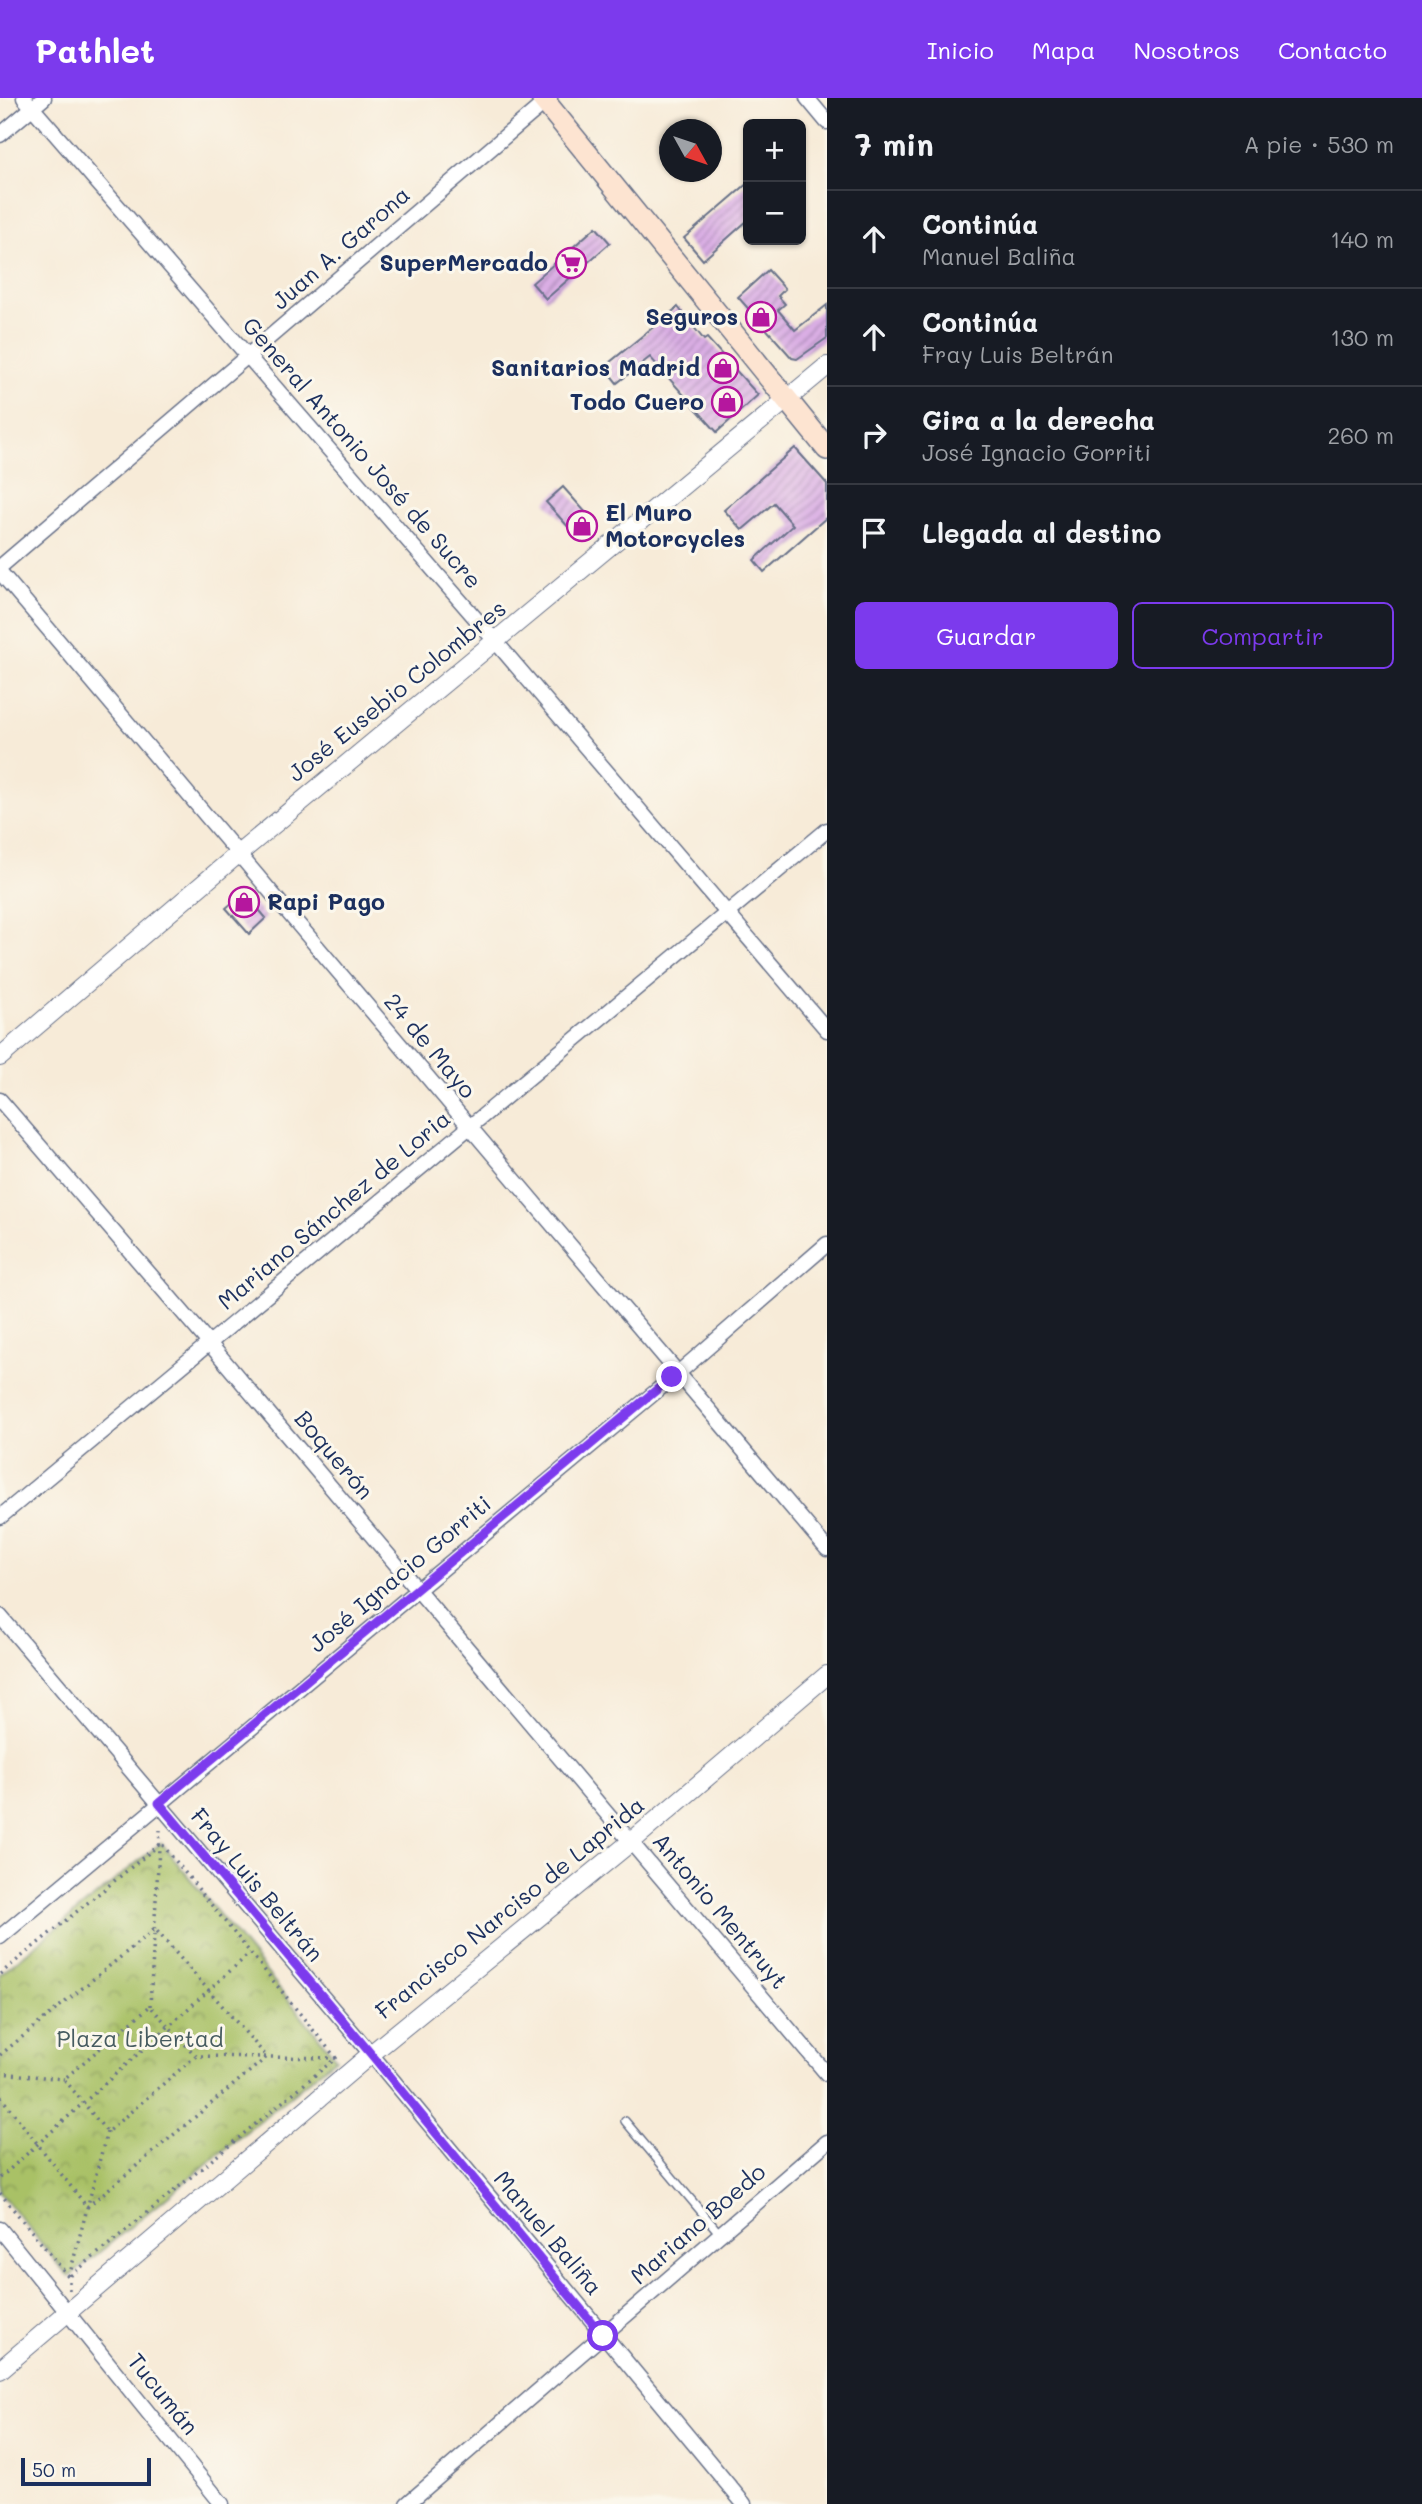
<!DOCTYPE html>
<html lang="es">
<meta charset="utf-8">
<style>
:root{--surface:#171b24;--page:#20242c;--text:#f1f3f6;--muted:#9ea1a6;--line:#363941;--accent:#7c3aed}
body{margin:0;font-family:Mali,sans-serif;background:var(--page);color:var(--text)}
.controls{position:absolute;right:21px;top:21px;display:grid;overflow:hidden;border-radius:10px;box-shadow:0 2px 5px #0004}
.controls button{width:63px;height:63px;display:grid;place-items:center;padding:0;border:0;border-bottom:2px solid var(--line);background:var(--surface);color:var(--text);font:35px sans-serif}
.compass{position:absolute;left:659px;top:21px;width:63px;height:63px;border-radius:50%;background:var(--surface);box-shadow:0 2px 5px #0004;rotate:130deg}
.scale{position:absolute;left:21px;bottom:18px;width:130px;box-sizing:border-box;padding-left:7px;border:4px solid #1b2f5e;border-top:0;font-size:19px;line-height:24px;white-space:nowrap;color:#1b2f5e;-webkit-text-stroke:5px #fbf7ec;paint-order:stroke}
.stop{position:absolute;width:21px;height:21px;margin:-16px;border:5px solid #7c3aed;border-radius:50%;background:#fff}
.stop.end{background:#7c3aed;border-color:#fff;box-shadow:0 2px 7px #0008}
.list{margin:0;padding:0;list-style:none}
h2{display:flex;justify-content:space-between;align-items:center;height:91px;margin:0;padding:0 28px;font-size:30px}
h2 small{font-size:23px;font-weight:400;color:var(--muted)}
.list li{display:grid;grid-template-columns:46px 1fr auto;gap:21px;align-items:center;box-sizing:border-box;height:98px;padding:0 28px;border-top:2px solid var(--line)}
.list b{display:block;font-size:26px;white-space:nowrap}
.list p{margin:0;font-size:23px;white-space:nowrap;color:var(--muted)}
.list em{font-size:23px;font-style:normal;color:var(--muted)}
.actions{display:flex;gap:14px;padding:21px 28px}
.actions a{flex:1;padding:16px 0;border:2px solid var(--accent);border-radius:10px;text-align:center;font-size:24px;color:var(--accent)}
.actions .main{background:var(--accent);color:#fff}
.icon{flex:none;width:38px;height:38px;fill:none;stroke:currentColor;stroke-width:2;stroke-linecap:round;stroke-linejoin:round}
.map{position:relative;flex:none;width:827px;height:2406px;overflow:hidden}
header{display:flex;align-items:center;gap:42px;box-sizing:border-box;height:98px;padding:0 35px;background:var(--accent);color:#fff}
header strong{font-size:33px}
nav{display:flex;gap:38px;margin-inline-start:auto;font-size:24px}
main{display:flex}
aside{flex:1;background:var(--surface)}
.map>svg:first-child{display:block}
</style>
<header>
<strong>Pathlet</strong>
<nav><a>Inicio</a><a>Mapa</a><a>Nosotros</a><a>Contacto</a></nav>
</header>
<main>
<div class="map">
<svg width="827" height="2406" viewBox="0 0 827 2406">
<defs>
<pattern id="park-crowns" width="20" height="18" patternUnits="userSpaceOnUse" patternTransform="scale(1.75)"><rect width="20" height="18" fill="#a9c166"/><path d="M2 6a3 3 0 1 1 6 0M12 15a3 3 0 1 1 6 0" fill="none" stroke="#899d57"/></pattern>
<pattern id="building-hatch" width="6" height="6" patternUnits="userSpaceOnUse" patternTransform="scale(1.75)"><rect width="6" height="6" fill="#daaee4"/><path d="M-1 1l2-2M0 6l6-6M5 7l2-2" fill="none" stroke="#b08ebc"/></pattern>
</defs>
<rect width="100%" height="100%" fill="#fbf7ec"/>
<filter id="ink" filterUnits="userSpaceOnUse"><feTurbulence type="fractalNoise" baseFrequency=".0143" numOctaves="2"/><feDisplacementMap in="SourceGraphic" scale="14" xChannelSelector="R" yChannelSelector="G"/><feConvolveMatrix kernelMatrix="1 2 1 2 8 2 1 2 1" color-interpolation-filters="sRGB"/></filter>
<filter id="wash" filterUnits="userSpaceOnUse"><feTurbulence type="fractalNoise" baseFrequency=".00686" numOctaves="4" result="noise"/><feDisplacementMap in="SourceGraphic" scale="28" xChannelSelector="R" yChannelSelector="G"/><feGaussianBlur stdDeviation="1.57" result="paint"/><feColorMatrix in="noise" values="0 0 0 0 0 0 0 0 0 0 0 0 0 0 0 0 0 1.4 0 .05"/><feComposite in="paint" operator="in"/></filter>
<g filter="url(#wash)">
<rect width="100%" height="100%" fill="#f7ebd8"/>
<polygon fill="url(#park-crowns)" stroke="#627862" stroke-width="2" points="161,1745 336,1960 69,2179 0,2095 0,1876"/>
<g id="blocks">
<g fill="url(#building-hatch)">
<polygon points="748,85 748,122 703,162 684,140"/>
<polygon points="596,129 610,145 546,201 532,185"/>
<polygon points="768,172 785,191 778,198 785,206 778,212 795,232 827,207 827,240 797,261 792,260 738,199"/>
<polygon points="678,209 704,242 707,240 758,297 717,334 650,259 617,285 604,269"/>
<polygon points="795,350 827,386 827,419 764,474 754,462 793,427 774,405 742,432 724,412"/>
<polygon points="563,389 596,426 579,441 546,404"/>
<polygon points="239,799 249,800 266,820 249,836 226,810"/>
</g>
</g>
</g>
<g filter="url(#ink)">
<use href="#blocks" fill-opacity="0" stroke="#687189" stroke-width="2"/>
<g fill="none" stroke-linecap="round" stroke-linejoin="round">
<g stroke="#687189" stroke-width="10">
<polyline id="service" points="625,2023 720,2136"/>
</g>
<g stroke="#687189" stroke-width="17">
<g id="minor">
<polyline points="24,0 496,544 827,932"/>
<polyline points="807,0 827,24"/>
<polyline points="0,37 44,0"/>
<polyline points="0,469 550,0"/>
<polyline points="0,474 827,1451"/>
<polyline points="0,1002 209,1245 827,1976"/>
<polyline points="0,1419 827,732"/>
<polyline points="0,1518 371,1956 744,2406"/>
<polyline points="0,1839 677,1276 827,1146"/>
<polyline points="0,2131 222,2406"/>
<polyline points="407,2406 827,2044"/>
</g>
</g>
<g stroke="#687189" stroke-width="20">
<g id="tertiary">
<polyline points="0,959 231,762 827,268"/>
<polyline points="0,2272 371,1956 632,1743 827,1577"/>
</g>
</g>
<g stroke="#687189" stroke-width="24">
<polyline id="secondary" points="542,0 827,351"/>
</g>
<g stroke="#687189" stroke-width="3.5" stroke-dasharray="2 5" stroke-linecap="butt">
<polyline points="0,1876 161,1745 336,1960 69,2179"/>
<polyline points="150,1908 160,1732"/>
<polyline points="0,1957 155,1831 267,1959 87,2109 0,1998"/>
<polyline points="196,1958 150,1908 64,1981 107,2034 196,1958 336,1960"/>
<polyline points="0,1975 64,1981"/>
<polyline points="0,2080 250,1855"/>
<polyline points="0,2095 69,2179"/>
<polyline points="69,2192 69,2179 107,2034"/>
</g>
<use href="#service" stroke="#fff" stroke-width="7"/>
<use href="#minor" stroke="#fff" stroke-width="14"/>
<use href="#tertiary" stroke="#fff" stroke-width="18"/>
<use href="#secondary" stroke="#fde4d1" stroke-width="21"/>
</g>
</g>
<g fill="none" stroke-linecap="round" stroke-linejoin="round" filter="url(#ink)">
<polyline stroke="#7c3aed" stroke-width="9" points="603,2238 371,1956 159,1705 672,1279"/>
</g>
<defs>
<g id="supermarket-ring" transform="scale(1.575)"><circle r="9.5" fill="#fbf7ec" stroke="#b5179e" stroke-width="1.5"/><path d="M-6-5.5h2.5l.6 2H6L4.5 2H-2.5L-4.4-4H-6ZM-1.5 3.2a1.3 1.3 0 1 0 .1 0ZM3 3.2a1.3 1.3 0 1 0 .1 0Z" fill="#b5179e"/></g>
<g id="shop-ring" transform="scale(1.575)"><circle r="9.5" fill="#fbf7ec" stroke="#b5179e" stroke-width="1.5"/><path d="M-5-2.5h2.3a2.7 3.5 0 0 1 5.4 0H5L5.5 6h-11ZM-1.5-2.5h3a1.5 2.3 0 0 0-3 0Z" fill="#b5179e"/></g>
</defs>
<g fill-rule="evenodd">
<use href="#supermarket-ring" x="571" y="165"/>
<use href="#shop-ring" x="761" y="219"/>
<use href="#shop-ring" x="723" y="270"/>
<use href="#shop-ring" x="727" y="304"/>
<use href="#shop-ring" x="582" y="428"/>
<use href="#shop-ring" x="244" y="804"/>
</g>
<g text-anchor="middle" stroke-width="6" stroke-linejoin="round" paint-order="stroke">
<g font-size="23" fill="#1b2f5e" stroke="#fbf7ec">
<text transform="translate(341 150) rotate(-41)" y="8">Juan A. Garona</text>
<text transform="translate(362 355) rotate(49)" y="8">General Antonio José de Sucre</text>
<text transform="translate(397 593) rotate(-39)" y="8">José Eusebio Colombres</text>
<text transform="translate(430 948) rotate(50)" y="8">24 de Mayo</text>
<text transform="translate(334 1112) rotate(-40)" y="8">Mariano Sánchez de Loria</text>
<text transform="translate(334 1357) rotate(50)" y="8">Boquerón</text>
<text transform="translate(400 1476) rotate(-40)" y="8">José Ignacio Gorriti</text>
<text transform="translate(257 1787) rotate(50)" y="8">Fray Luis Beltrán</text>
<text transform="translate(510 1810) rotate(-39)" y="8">Francisco Narciso de Laprida</text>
<text transform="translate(720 1813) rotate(50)" y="8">Antonio Mentruyt</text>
<text transform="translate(698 2126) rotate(-41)" y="8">Mariano Boedo</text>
<text transform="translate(548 2135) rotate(50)" y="8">Manuel Baliña</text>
<text transform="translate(163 2296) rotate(51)" y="8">Tucumán</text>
</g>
<g font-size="23" font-weight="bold" fill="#1b2f5e" stroke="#fbf7ec" text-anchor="end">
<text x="548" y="173">SuperMercado</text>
<text x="738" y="227">Seguros</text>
<text x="700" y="278">Sanitarios Madrid</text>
<text x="704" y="312">Todo Cuero</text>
<text x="605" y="423" text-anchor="start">El Muro<tspan x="605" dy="26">Motorcycles</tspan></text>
<text x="267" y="812" text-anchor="start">Rapi Pago</text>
</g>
<g font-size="23" fill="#465b60" stroke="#fbf7ec">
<text x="140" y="1949">Plaza Libertad</text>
</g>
</g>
</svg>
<div class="controls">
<button>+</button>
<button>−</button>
</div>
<svg class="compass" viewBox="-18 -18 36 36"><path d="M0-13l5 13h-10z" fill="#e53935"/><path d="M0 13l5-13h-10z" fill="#9ea1a6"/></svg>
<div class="scale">50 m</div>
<div class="stop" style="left:603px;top:2238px"></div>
<div class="stop end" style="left:672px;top:1279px"></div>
</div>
<aside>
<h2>7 min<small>A pie · 530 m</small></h2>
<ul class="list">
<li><svg class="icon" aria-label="ahead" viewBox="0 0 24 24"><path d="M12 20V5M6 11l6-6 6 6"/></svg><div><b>Continúa</b><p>Manuel Baliña</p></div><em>140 m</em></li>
<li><svg class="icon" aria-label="ahead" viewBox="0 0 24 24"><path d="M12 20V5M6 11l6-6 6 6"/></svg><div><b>Continúa</b><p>Fray Luis Beltrán</p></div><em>130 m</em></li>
<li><svg class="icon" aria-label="right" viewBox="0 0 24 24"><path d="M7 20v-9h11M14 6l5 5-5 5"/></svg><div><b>Gira a la derecha</b><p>José Ignacio Gorriti</p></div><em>260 m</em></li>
<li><svg class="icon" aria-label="arrive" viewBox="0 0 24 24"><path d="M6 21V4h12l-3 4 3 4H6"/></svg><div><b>Llegada al destino</b></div></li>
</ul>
<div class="actions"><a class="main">Guardar</a><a>Compartir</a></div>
</aside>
</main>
